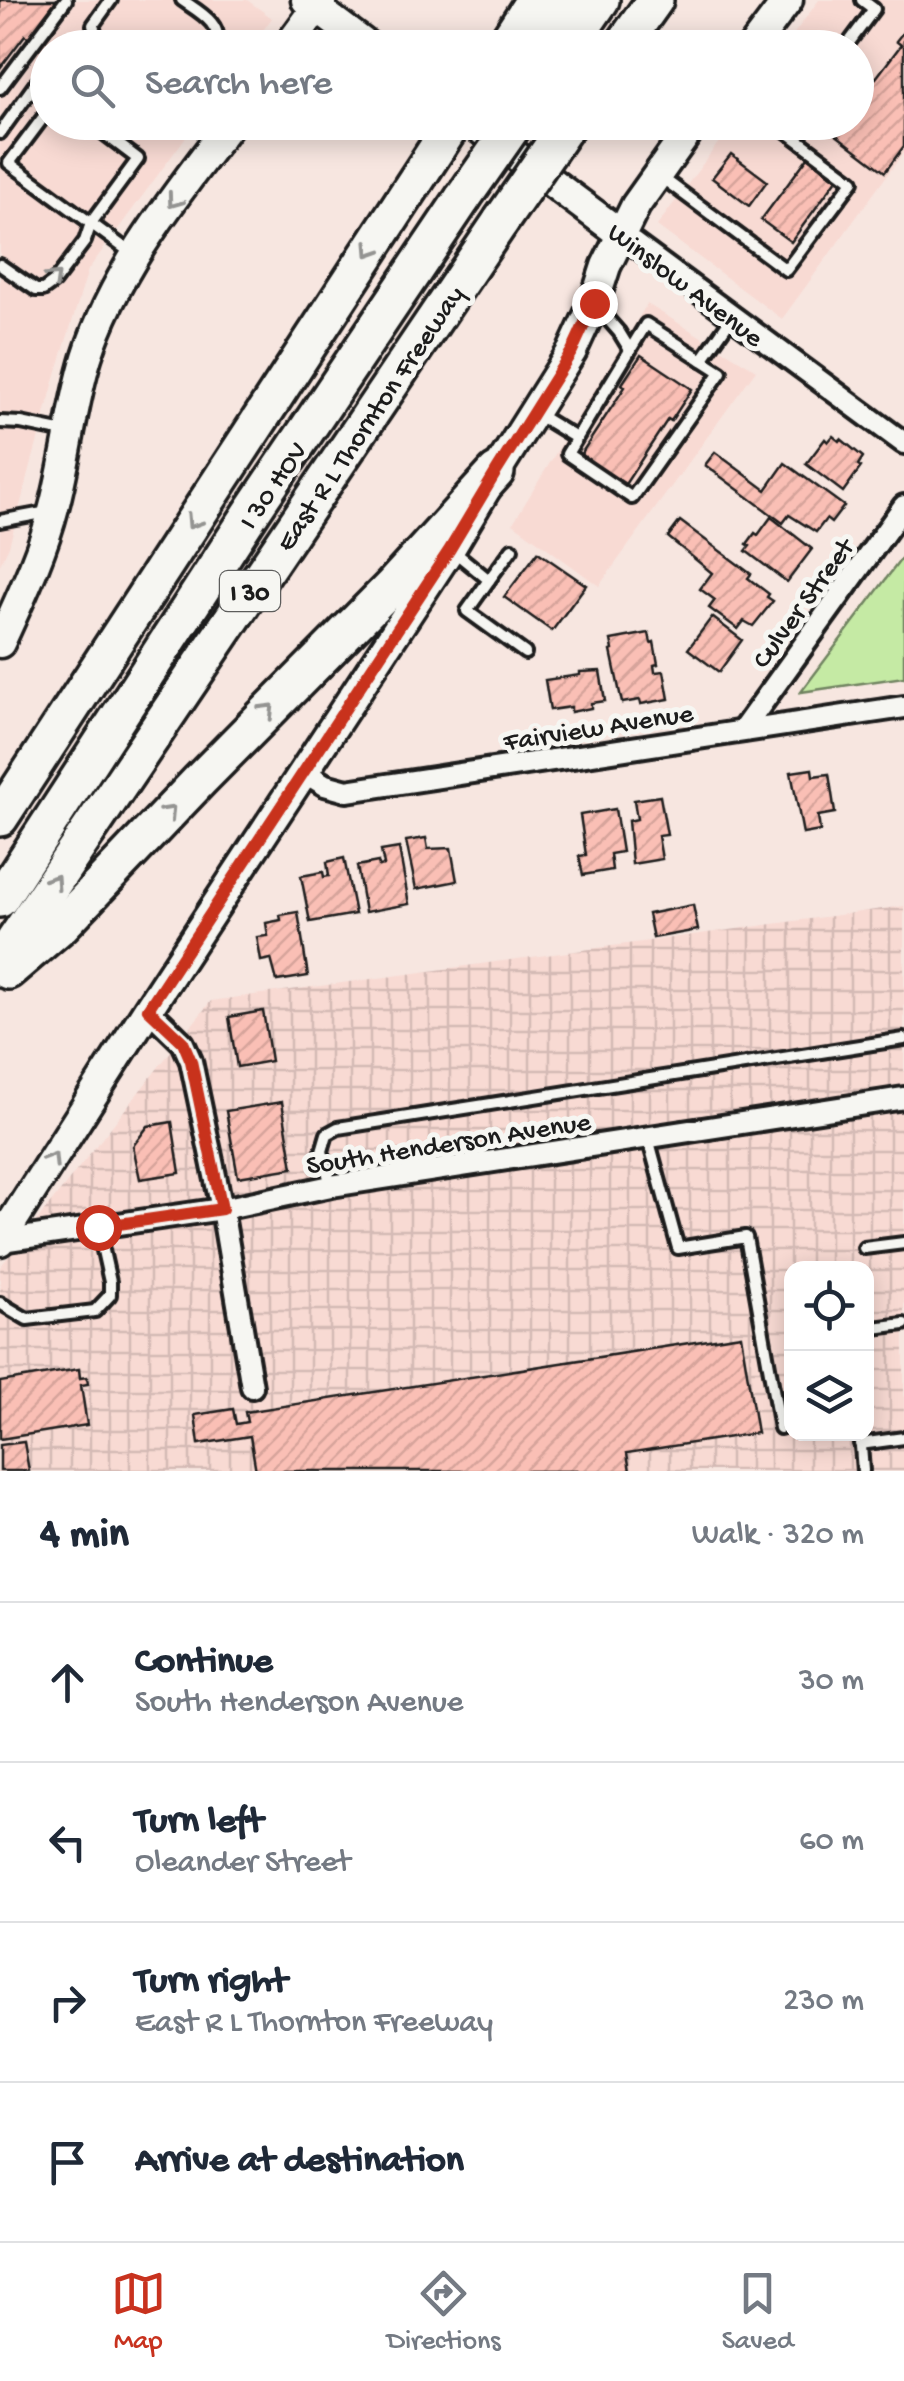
<!DOCTYPE html>
<meta charset="utf-8">
<style>
:root{--surface:#fff;--page:#f6f6f7;--text:#1f2937;--muted:#747a83;--line:#e0e1e3;--accent:#c8321e}
body{margin:0;font-family:"Gochi Hand",sans-serif;background:var(--page);color:var(--text)}
.controls{position:absolute;right:30px;bottom:30px;display:grid;overflow:hidden;border-radius:20px;box-shadow:0 5px 25px #0003}
.controls button{width:90px;height:90px;display:grid;place-items:center;padding:0;border:0;border-bottom:2px solid var(--line);background:var(--surface);color:var(--text);font:50px sans-serif}
.stop{position:absolute;width:30px;height:30px;margin:-22px;border:8px solid #c8321e;border-radius:50%;background:#fff}
.stop.end{background:#c8321e;border-color:#fff;box-shadow:0 2px 10px #0008}
.list{margin:0;padding:0;list-style:none}
h2{display:flex;justify-content:space-between;align-items:center;height:130px;margin:0;padding:0 40px;font-size:42px}
h2 small{font-size:32px;font-weight:400;color:var(--muted)}
.list li{display:grid;grid-template-columns:65px 1fr auto;gap:30px;align-items:center;box-sizing:border-box;height:160px;padding:0 40px;border-top:2px solid var(--line)}
.list b{display:block;font-size:38px;white-space:nowrap}
.list p{margin:0;font-size:32px;white-space:nowrap;color:var(--muted)}
.list em{font-size:32px;font-style:normal;color:var(--muted)}
.icon{flex:none;width:55px;height:55px;fill:none;stroke:currentColor;stroke-width:2;stroke-linecap:round;stroke-linejoin:round}
.map{position:relative;flex:none;width:904px;height:1471px;overflow:hidden}
.search{position:absolute;background:var(--surface);box-shadow:0 5px 25px #0003;left:30px;right:30px;top:30px;height:110px;display:flex;align-items:center;gap:25px;box-sizing:border-box;padding:0 35px;border-radius:55px;color:var(--muted);font-size:38px}
.sheet{height:770px;background:var(--surface)}
nav{display:flex;justify-content:space-around;align-items:center;box-sizing:border-box;height:140px;border-top:2px solid var(--line);background:var(--surface);font-size:28px;color:var(--muted)}
nav a{display:grid;justify-items:center;gap:5px}
nav .on{color:var(--accent)}
.map>svg:first-child{display:block}
</style>
<div class="map">
<svg width="904" height="1471" viewBox="0 0 904 1471">
<defs>
<pattern id="industrial-grid" width="8" height="8" patternUnits="userSpaceOnUse" patternTransform="scale(2.5)"><rect width="8" height="8" fill="#f8dad3"/><path d="M0 4h8M4 0v8" fill="none" stroke="#d4bab5"/></pattern>
<pattern id="building-hatch" width="6" height="6" patternUnits="userSpaceOnUse" patternTransform="scale(2.5)"><rect width="6" height="6" fill="#fabfb5"/><path d="M-1 1l2-2M0 6l6-6M5 7l2-2" fill="none" stroke="#d6a49b"/></pattern>
</defs>
<rect width="100%" height="100%" fill="#f7e6e0"/>
<filter id="ink" filterUnits="userSpaceOnUse"><feTurbulence type="fractalNoise" baseFrequency=".01" numOctaves="2"/><feDisplacementMap in="SourceGraphic" scale="20" xChannelSelector="R" yChannelSelector="G"/><feConvolveMatrix kernelMatrix="1 2 1 2 8 2 1 2 1" color-interpolation-filters="sRGB"/></filter>
<g filter="url(#ink)">
<g fill="#f8dad3">
<polygon points="0,0 247,0 272,18 251,47 48,48 48,122 196,123 88,270 56,374 9,546 0,565"/>
<polygon points="819,0 904,0 904,152 782,319 657,226 733,123 856,122 856,48 784,47"/>
<polygon points="647,304 756,370 599,586 513,523"/>
</g>
<path fill="url(#industrial-grid)" fill-rule="evenodd" d="M904,906V1471H0V1267L211,1001ZM792,1268H866V1434H792Z"/>
<polygon fill="#c5eaa4" stroke="#708360" stroke-width="2.5" points="904,555 904,677 801,692"/>
<g fill="url(#building-hatch)" stroke="#1c1c1c" stroke-width="2.5">
<polygon points="0,0 63,0 32,40 25,35 0,68"/>
<polygon points="904,31 904,146 885,172 831,131 838,122 856,122 856,98 873,76 876,78 901,45 896,41"/>
<polygon points="731,154 767,181 749,206 712,178"/>
<polygon points="808,157 837,179 791,242 761,220"/>
<polygon points="641,355 692,389 671,421 668,419 624,486 579,457 625,387 622,384"/>
<polygon points="833,436 839,441 841,439 863,457 858,465 861,467 843,492 806,464 825,439 828,442"/>
<polygon points="715,452 766,490 785,463 844,506 831,523 826,519 816,532 789,515 783,523 705,465"/>
<polygon points="771,517 812,549 787,582 746,551 750,546 747,544 755,533 758,535"/>
<polygon points="680,521 751,574 748,578 769,594 767,597 773,601 753,626 744,621 738,629 709,608 715,600 700,589 712,573 668,537"/>
<polygon points="538,552 586,585 552,631 504,597"/>
<polygon points="712,617 742,640 719,672 688,649"/>
<polygon points="649,633 651,643 654,642 658,664 654,665 655,672 664,671 669,699 641,704 640,700 622,703 611,651 613,650 611,640"/>
<polygon points="600,671 605,701 591,703 591,708 571,712 571,707 550,710 545,680 580,675 580,672"/>
<polygon points="812,769 813,776 829,774 835,813 818,816 820,831 803,834 791,772"/>
<polygon points="660,796 667,835 658,836 662,859 632,864 628,821 637,819 634,800"/>
<polygon points="615,809 622,852 610,854 612,870 583,875 579,856 586,855 580,815"/>
<polygon points="426,838 428,849 451,848 457,881 416,889 406,841"/>
<polygon points="399,848 409,904 365,912 357,866 378,862 379,866 384,865 381,851"/>
<polygon points="344,858 355,914 310,922 301,876 323,872 324,877 329,876 327,862"/>
<polygon points="693,905 698,930 653,938 648,914"/>
<polygon points="298,912 308,976 277,981 271,959 261,961 257,937 268,936 266,923 281,920 280,915"/>
<polygon points="263,1011 271,1061 237,1067 229,1017"/>
<polygon points="282,1102 293,1168 238,1177 226,1111"/>
<polygon points="172,1122 180,1173 140,1179 133,1146 148,1126"/>
<polygon points="741,1335 757,1433 627,1453 630,1471 256,1471 250,1436 199,1444 195,1415 233,1409 236,1424 247,1422 245,1412"/>
<polygon points="79,1369 80,1378 87,1377 88,1384 81,1385 87,1425 0,1439 0,1382"/>
<polygon points="24,1442 29,1471 0,1471 0,1445"/>
</g>
<g fill="none" stroke-linecap="round" stroke-linejoin="round">
<g stroke="#1c1c1c" stroke-width="18">
<g id="lane">
<path d="M182,0C199,12 224,24 216,48"/>
<polyline points="99,48 93,25 111,0"/>
<polyline points="845,48 874,9 862,0"/>
<polyline points="0,88 66,0"/>
<polyline points="48,111 9,163 134,255"/>
<polyline points="199,122 218,137"/>
<polyline points="0,133 36,83 48,91"/>
<polyline points="661,177 786,270 853,181 774,122"/>
<polyline points="0,265 36,290 43,290 54,282 85,241 91,223 138,159 89,122"/>
<polyline points="597,307 619,332 630,350"/>
<polygon points="646,324 721,372 632,498 567,454"/>
<polyline points="702,360 732,317"/>
<polyline points="535,413 576,438"/>
<polyline points="0,422 21,423 69,433"/>
<polyline points="0,521 48,512"/>
<polyline points="451,549 489,580 467,611 525,653"/>
<polyline points="489,580 512,549"/>
<polyline points="648,1138 678,1248 746,1237 780,1428"/>
<polyline points="331,1186 322,1151 327,1134 338,1128 904,1039"/>
<polyline points="864,1248 904,1243"/>
<polyline points="0,1303 27,1319 95,1311 110,1295 110,1282 98,1228"/>
<polyline points="866,1329 904,1324"/>
<polyline points="860,1434 863,1471"/>
<polyline points="860,1444 904,1438"/>
</g>
</g>
<g stroke="#1c1c1c" stroke-width="28">
<g id="street">
<polyline points="622,235 904,443"/>
<polyline points="742,731 904,506"/>
<polyline points="304,772 325,785 347,791 904,707"/>
<polyline points="148,1009 183,1043 191,1061 222,1209 252,1387"/>
<polyline points="1,1241 222,1209 331,1186 904,1098"/>
</g>
</g>
<g stroke="#1c1c1c" stroke-width="35">
<g id="secondary">
<polyline points="306,0 370,48"/>
<polyline points="287,48 322,0"/>
<polyline points="752,48 788,0"/>
<polyline points="471,122 622,235"/>
<path d="M0,643C20,599 42,554 54,507C67,458 72,406 87,357C115,269 176,195 231,122"/>
<polyline points="0,1241 148,1009 450,549 496,472 572,351 594,303 606,266 636,205 695,122"/>
</g>
</g>
<g stroke="#1c1c1c" stroke-width="42">
<g id="highway">
<polyline points="503,48 534,0"/>
<polyline points="539,48 570,0"/>
<polyline points="568,48 601,0"/>
<polyline points="621,48 655,0"/>
<polyline points="0,818 454,122"/>
<polyline points="0,899 253,510 463,198"/>
<polyline points="0,962 501,221"/>
<polyline points="8,971 62,925 200,780 393,585 496,472"/>
</g>
</g>
<use href="#lane" stroke="#f6f6f2" stroke-width="10"/>
<use href="#street" stroke="#f6f6f2" stroke-width="20"/>
<use href="#secondary" stroke="#f6f6f2" stroke-width="28"/>
<use href="#highway" stroke="#f6f6f2" stroke-width="35"/>
<g stroke="#1c1c1c" stroke-width="42" stroke-linecap="butt">
<g id="highway-bridge">
<polyline points="463,198 516,122"/>
<polyline points="501,221 569,122"/>
</g>
</g>
<use href="#highway-bridge" stroke="#f6f6f2" stroke-width="35"/>
</g>
<defs><path id="oneway-chevron" d="M-2-3.5L2.5 0L-2 3.5" fill="none" stroke-width="1.6" stroke-linecap="round" stroke-linejoin="round" transform="scale(2.5)"/></defs>
<g stroke="#949492">
<use href="#oneway-chevron" transform="translate(174 201) rotate(126)"/>
<use href="#oneway-chevron" transform="translate(371 250) rotate(123)"/>
<use href="#oneway-chevron" transform="translate(54 278) rotate(-44)"/>
<use href="#oneway-chevron" transform="translate(193 522) rotate(123)"/>
<use href="#oneway-chevron" transform="translate(268 710) rotate(-45)"/>
<use href="#oneway-chevron" transform="translate(169 812) rotate(-47)"/>
<use href="#oneway-chevron" transform="translate(54 881) rotate(-56)"/>
<use href="#oneway-chevron" transform="translate(52 1159) rotate(-58)"/>
</g>
</g>
<g fill="none" stroke-linecap="round" stroke-linejoin="round" filter="url(#ink)">
<polyline stroke="#c8321e" stroke-width="12" points="98,1227 222,1209 191,1061 183,1042 148,1009 450,549 496,472 572,351 594,303"/>
</g>
<g text-anchor="middle" stroke-width="10" stroke-linejoin="round" paint-order="stroke">
<rect fill="#f6f6f2" stroke="#5d5d5c" stroke-width="2.5" x="220" y="571" width="60" height="40" rx="8"/>
<g font-size="25" font-weight="bold" fill="#1c1c1c">
<text x="250" y="600">I 30</text>
</g>
<g font-size="28" fill="#1c1c1c" stroke="#f6f6f2">
<text transform="translate(687 283) rotate(37)" y="10">Winslow Avenue</text>
<text transform="translate(368 417) rotate(-56)" y="10">East R L Thornton Freeway</text>
<text transform="translate(271 484) rotate(-56)" y="10">I 30 HOV</text>
<text transform="translate(801 602) rotate(-54)" y="10">Culver Street</text>
<text transform="translate(598 725) rotate(-9)" y="10">Fairview Avenue</text>
<text transform="translate(448 1141) rotate(-9)" y="10">South Henderson Avenue</text>
</g>
</g>
</svg>
<div class="controls">
<button><svg class="icon" aria-label="locate" viewBox="0 0 24 24"><circle cx="12" cy="12" r="6"/><path d="M12 2v4M12 18v4M2 12h4M18 12h4"/></svg></button>
<button><svg class="icon" aria-label="layers" viewBox="0 0 24 24"><path d="M12 4l9 5-9 5-9-5zM3 14l9 5 9-5"/></svg></button>
</div>
<div class="stop" style="left:98px;top:1227px"></div>
<div class="stop end" style="left:594px;top:303px"></div>
<div class="search"><svg class="icon" aria-label="search" viewBox="0 0 24 24"><circle cx="10" cy="10" r="6"/><path d="M15 15l6 6"/></svg>Search here</div>
</div>
<section class="sheet">
<h2>4 min<small>Walk · 320 m</small></h2>
<ul class="list">
<li><svg class="icon" aria-label="ahead" viewBox="0 0 24 24"><path d="M12 20V5M6 11l6-6 6 6"/></svg><div><b>Continue</b><p>South Henderson Avenue</p></div><em>30 m</em></li>
<li><svg class="icon" aria-label="left" viewBox="0 0 24 24"><path d="M17 20v-9H6M10 6l-5 5 5 5"/></svg><div><b>Turn left</b><p>Oleander Street</p></div><em>60 m</em></li>
<li><svg class="icon" aria-label="right" viewBox="0 0 24 24"><path d="M7 20v-9h11M14 6l5 5-5 5"/></svg><div><b>Turn right</b><p>East R L Thornton Freeway</p></div><em>230 m</em></li>
<li><svg class="icon" aria-label="arrive" viewBox="0 0 24 24"><path d="M6 21V4h12l-3 4 3 4H6"/></svg><div><b>Arrive at destination</b></div></li>
</ul>
</section>
<nav>
<a class="on"><svg class="icon" aria-label="map" viewBox="0 0 24 24"><path d="M3 6l6-2 6 2 6-2v14l-6 2-6-2-6 2zM9 4v14M15 6v14"/></svg>Map</a>
<a><svg class="icon" aria-label="directions" viewBox="0 0 24 24"><path d="M12 3l9 9-9 9-9-9zM9 14v-3h6M13 9l2 2-2 2"/></svg>Directions</a>
<a><svg class="icon" aria-label="saved" viewBox="0 0 24 24"><path d="M7 4h10v16l-5-4-5 4z"/></svg>Saved</a>
</nav>
